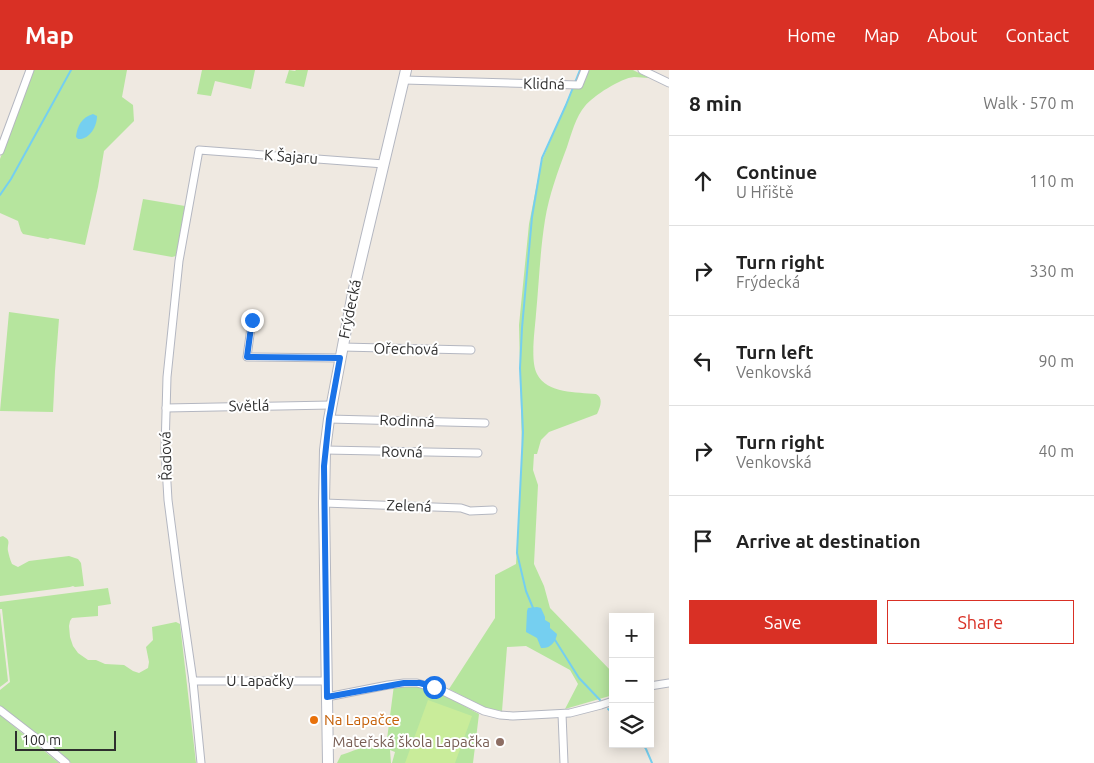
<!DOCTYPE html>
<meta charset="utf-8">
<style>
:root{--surface:#fff;--page:#f6f6f6;--text:#222;--muted:#767676;--line:#e0e0e0;--accent:#d93025}
body{margin:0;font-family:Ubuntu,sans-serif;background:var(--page);color:var(--text)}
.controls{position:absolute;right:15px;bottom:15px;display:grid;overflow:hidden;border-radius:0px;box-shadow:0 2px 12px #0003}
.controls button{width:45px;height:45px;display:grid;place-items:center;padding:0;border:0;border-bottom:1px solid var(--line);background:var(--surface);color:var(--text);font:25px sans-serif}
.scale{position:absolute;left:15px;bottom:12px;width:101px;box-sizing:border-box;padding-left:5px;border:2px solid #2e2e2e;border-top:0;font-size:14px;line-height:18px;white-space:nowrap;color:#2e2e2e;-webkit-text-stroke:4px #fff;paint-order:stroke}
.stop{position:absolute;width:15px;height:15px;margin:-11px;border:4px solid #1a73e8;border-radius:50%;background:#fff}
.stop.end{background:#1a73e8;border-color:#fff;box-shadow:0 1px 5px #0008}
.list{margin:0;padding:0;list-style:none}
h2{display:flex;justify-content:space-between;align-items:center;height:65px;margin:0;padding:0 20px;font-size:21px}
h2 small{font-size:16px;font-weight:400;color:var(--muted)}
.list li{display:grid;grid-template-columns:32px 1fr auto;gap:15px;align-items:center;box-sizing:border-box;height:90px;padding:0 20px;border-top:1px solid var(--line)}
.list b{display:block;font-size:19px;white-space:nowrap}
.list p{margin:0;font-size:16px;white-space:nowrap;color:var(--muted)}
.list em{font-size:16px;font-style:normal;color:var(--muted)}
.actions{display:flex;gap:10px;padding:15px 20px}
.actions a{flex:1;padding:11px 0;border:1px solid var(--accent);border-radius:0px;text-align:center;font-size:18px;color:var(--accent)}
.actions .main{background:var(--accent);color:#fff}
.icon{flex:none;width:28px;height:28px;fill:none;stroke:currentColor;stroke-width:2;stroke-linecap:round;stroke-linejoin:round}
.map{position:relative;flex:none;width:669px;height:693px;overflow:hidden}
header{display:flex;align-items:center;gap:30px;box-sizing:border-box;height:70px;padding:0 25px;background:var(--accent);color:#fff}
header strong{font-size:24px}
nav{display:flex;gap:28px;margin-inline-start:auto;font-size:18px}
main{display:flex}
aside{flex:1;background:var(--surface)}
.map>svg:first-child{display:block}
</style>
<header>
<strong>Map</strong>
<nav><a>Home</a><a>Map</a><a>About</a><a>Contact</a></nav>
</header>
<main>
<div class="map">
<svg width="669" height="693" viewBox="0 0 669 693">
<rect width="100%" height="100%" fill="#efe9e1"/>
<g fill="#b6e59e">
<polygon points="33,0 127,0 122,27 133,35 134,51 104,81 98,117 85,175 50,168 48,169 23,164 21,161 18,151 0,143 0,89"/>
<polygon points="202,0 255,0 251,19 215,11 211,26 197,24"/>
<polygon points="289,0 295,1 296,0 308,0 304,17 285,13"/>
<path d="M580,0H633L649,8C644,8 639,7 634,7C621,8 593,26 585,36C576,46 571,65 567,77C558,101 549,125 545,150C540,181 539,213 536,244C535,259 530,291 537,304C547,324 577,322 596,324C604,328 600,338 597,344L549,362L541,370L537,384H534L533,400L538,415L534,494L544,516L550,538L613,603V625L565,639L578,614L570,600L526,576L507,577L502,641L486,638L449,619L495,548V505L516,494L522,382L519,255L529,154L541,93Z"/>
<polygon points="143,129 185,136 176,186 172,187 133,180"/>
<polygon points="9,242 59,249 55,301 53,342 0,341"/>
<path d="M3,466C12,471 7,473 8,481C9,485 10,490 12,494L18,497L29,491L69,486L78,489L81,493L84,516L75,517L73,516L70,517L0,526V467Z"/>
<polygon points="108,518 111,534 98,536 98,546 72,548 70,551 69,556 70,567 73,576 78,583 88,590 96,590 105,594 124,595 133,601 139,603 148,598 149,592 146,577 153,570 152,557 176,552 180,554 196,693 71,693 0,636 0,620 10,612 2,539 0,539 0,532"/>
<polygon points="0,542 8,611 0,617"/>
<path d="M394,615L421,617L444,625L479,644L473,693H392L395,682L390,680L391,693H337L341,685C354,681 372,672 386,677Z"/>
<polygon points="0,645 59,693 0,693"/>
</g>
<polygon fill="#c9ec9a" points="428,630 472,646 455,693 405,693"/>
<g fill="#75cff0">
<path d="M93,44L97,46C97,57 89,70 78,69L76,67C77,56 82,47 93,44Z"/>
<path d="M537,537L541,538L545,547V550L550,553V558L557,564C556,572 550,579 541,578L537,568L526,562L527,541L528,538Z"/>
</g>
<g fill="none" stroke-linecap="round" stroke-linejoin="round">
<g stroke="#75cff0" stroke-width="2">
<polyline points="0,125 11,109 71,0"/>
<polyline points="533,538 526,521 517,483 523,362 520,298 522,258 532,147 542,88 566,35 580,0"/>
<polyline points="555,570 579,608 600,630"/>
<polyline points="608,639 613,643"/>
<polyline points="642,674 646,679 652,693"/>
</g>
<g stroke="#b4b7c1" stroke-width="9">
<g id="street">
<polyline points="642,0 669,13"/>
<polyline points="404,10 579,15 585,0"/>
<polyline points="0,81 30,0"/>
<polyline points="252,250 247,287 340,288"/>
<polyline points="342,277 471,280"/>
<polyline points="166,338 331,335"/>
<polyline points="329,349 485,353"/>
<polyline points="325,380 478,383"/>
<polyline points="324,433 461,438 470,441 493,440"/>
<polyline points="193,611 326,611"/>
<polyline points="650,616 669,613"/>
<polyline points="327,627 388,615 404,613 417,613 441,620 484,641 500,645 513,646 570,643 601,635 613,631"/>
<polyline points="0,640 40,671 66,693"/>
<polyline points="562,644 564,693"/>
<polyline points="201,693 193,611 178,507 168,430 165,379 167,307 179,191 199,80 384,94"/>
</g>
</g>
<g stroke="#b4b7c1" stroke-width="12">
<polyline id="secondary" points="328,693 324,433 325,380 329,349 353,223 406,0"/>
</g>
<use href="#street" stroke="#fff" stroke-width="7"/>
<use href="#secondary" stroke="#fff" stroke-width="10"/>
</g>
<g fill="none" stroke-linecap="round" stroke-linejoin="round">
<polyline stroke="#1a73e8" stroke-width="6" points="252,250 247,287 340,288 329,349 324,396 327,627 404,613 420,613 434,617"/>
</g>
<circle fill="#e8710a" stroke="#fff" stroke-width="2" cx="314" cy="650" r="5"/>
<circle fill="#8d6e63" stroke="#fff" stroke-width="2" cx="500" cy="672" r="5"/>
<g text-anchor="middle" stroke-width="4" stroke-linejoin="round" paint-order="stroke">
<g font-size="15" fill="#2e2e2e" stroke="#fff">
<text transform="translate(544 14) rotate(1)" y="5">Klidná</text>
<text transform="translate(291 87) rotate(4)" y="5">K Šajaru</text>
<text transform="translate(350 239) rotate(-78)" y="5">Frýdecká</text>
<text transform="translate(406 279) rotate(1)" y="5">Ořechová</text>
<text transform="translate(249 336) rotate(-1)" y="5">Světlá</text>
<text transform="translate(407 351) rotate(2)" y="5">Rodinná</text>
<text transform="translate(402 382) rotate(1)" y="5">Rovná</text>
<text transform="translate(166 386) rotate(-92)" y="5">Řadová</text>
<text transform="translate(409 436) rotate(2)" y="5">Zelená</text>
<text x="260" y="616">U Lapačky</text>
</g>
<g font-size="15" fill="#c56008" stroke="#fff" text-anchor="start">
<text x="324" y="655">Na Lapačce</text>
</g>
<g font-size="15" fill="#785e54" stroke="#fff" text-anchor="end">
<text x="490" y="677">Mateřská škola Lapačka</text>
</g>
</g>
</svg>
<div class="controls">
<button>+</button>
<button>−</button>
<button><svg class="icon" aria-label="layers" viewBox="0 0 24 24"><path d="M12 4l9 5-9 5-9-5zM3 14l9 5 9-5"/></svg></button>
</div>
<div class="scale">100 m</div>
<div class="stop" style="left:434px;top:617px"></div>
<div class="stop end" style="left:252px;top:250px"></div>
</div>
<aside>
<h2>8 min<small>Walk · 570 m</small></h2>
<ul class="list">
<li><svg class="icon" aria-label="ahead" viewBox="0 0 24 24"><path d="M12 20V5M6 11l6-6 6 6"/></svg><div><b>Continue</b><p>U Hřiště</p></div><em>110 m</em></li>
<li><svg class="icon" aria-label="right" viewBox="0 0 24 24"><path d="M7 20v-9h11M14 6l5 5-5 5"/></svg><div><b>Turn right</b><p>Frýdecká</p></div><em>330 m</em></li>
<li><svg class="icon" aria-label="left" viewBox="0 0 24 24"><path d="M17 20v-9H6M10 6l-5 5 5 5"/></svg><div><b>Turn left</b><p>Venkovská</p></div><em>90 m</em></li>
<li><svg class="icon" aria-label="right" viewBox="0 0 24 24"><path d="M7 20v-9h11M14 6l5 5-5 5"/></svg><div><b>Turn right</b><p>Venkovská</p></div><em>40 m</em></li>
<li><svg class="icon" aria-label="arrive" viewBox="0 0 24 24"><path d="M6 21V4h12l-3 4 3 4H6"/></svg><div><b>Arrive at destination</b></div></li>
</ul>
<div class="actions"><a class="main">Save</a><a>Share</a></div>
</aside>
</main>
